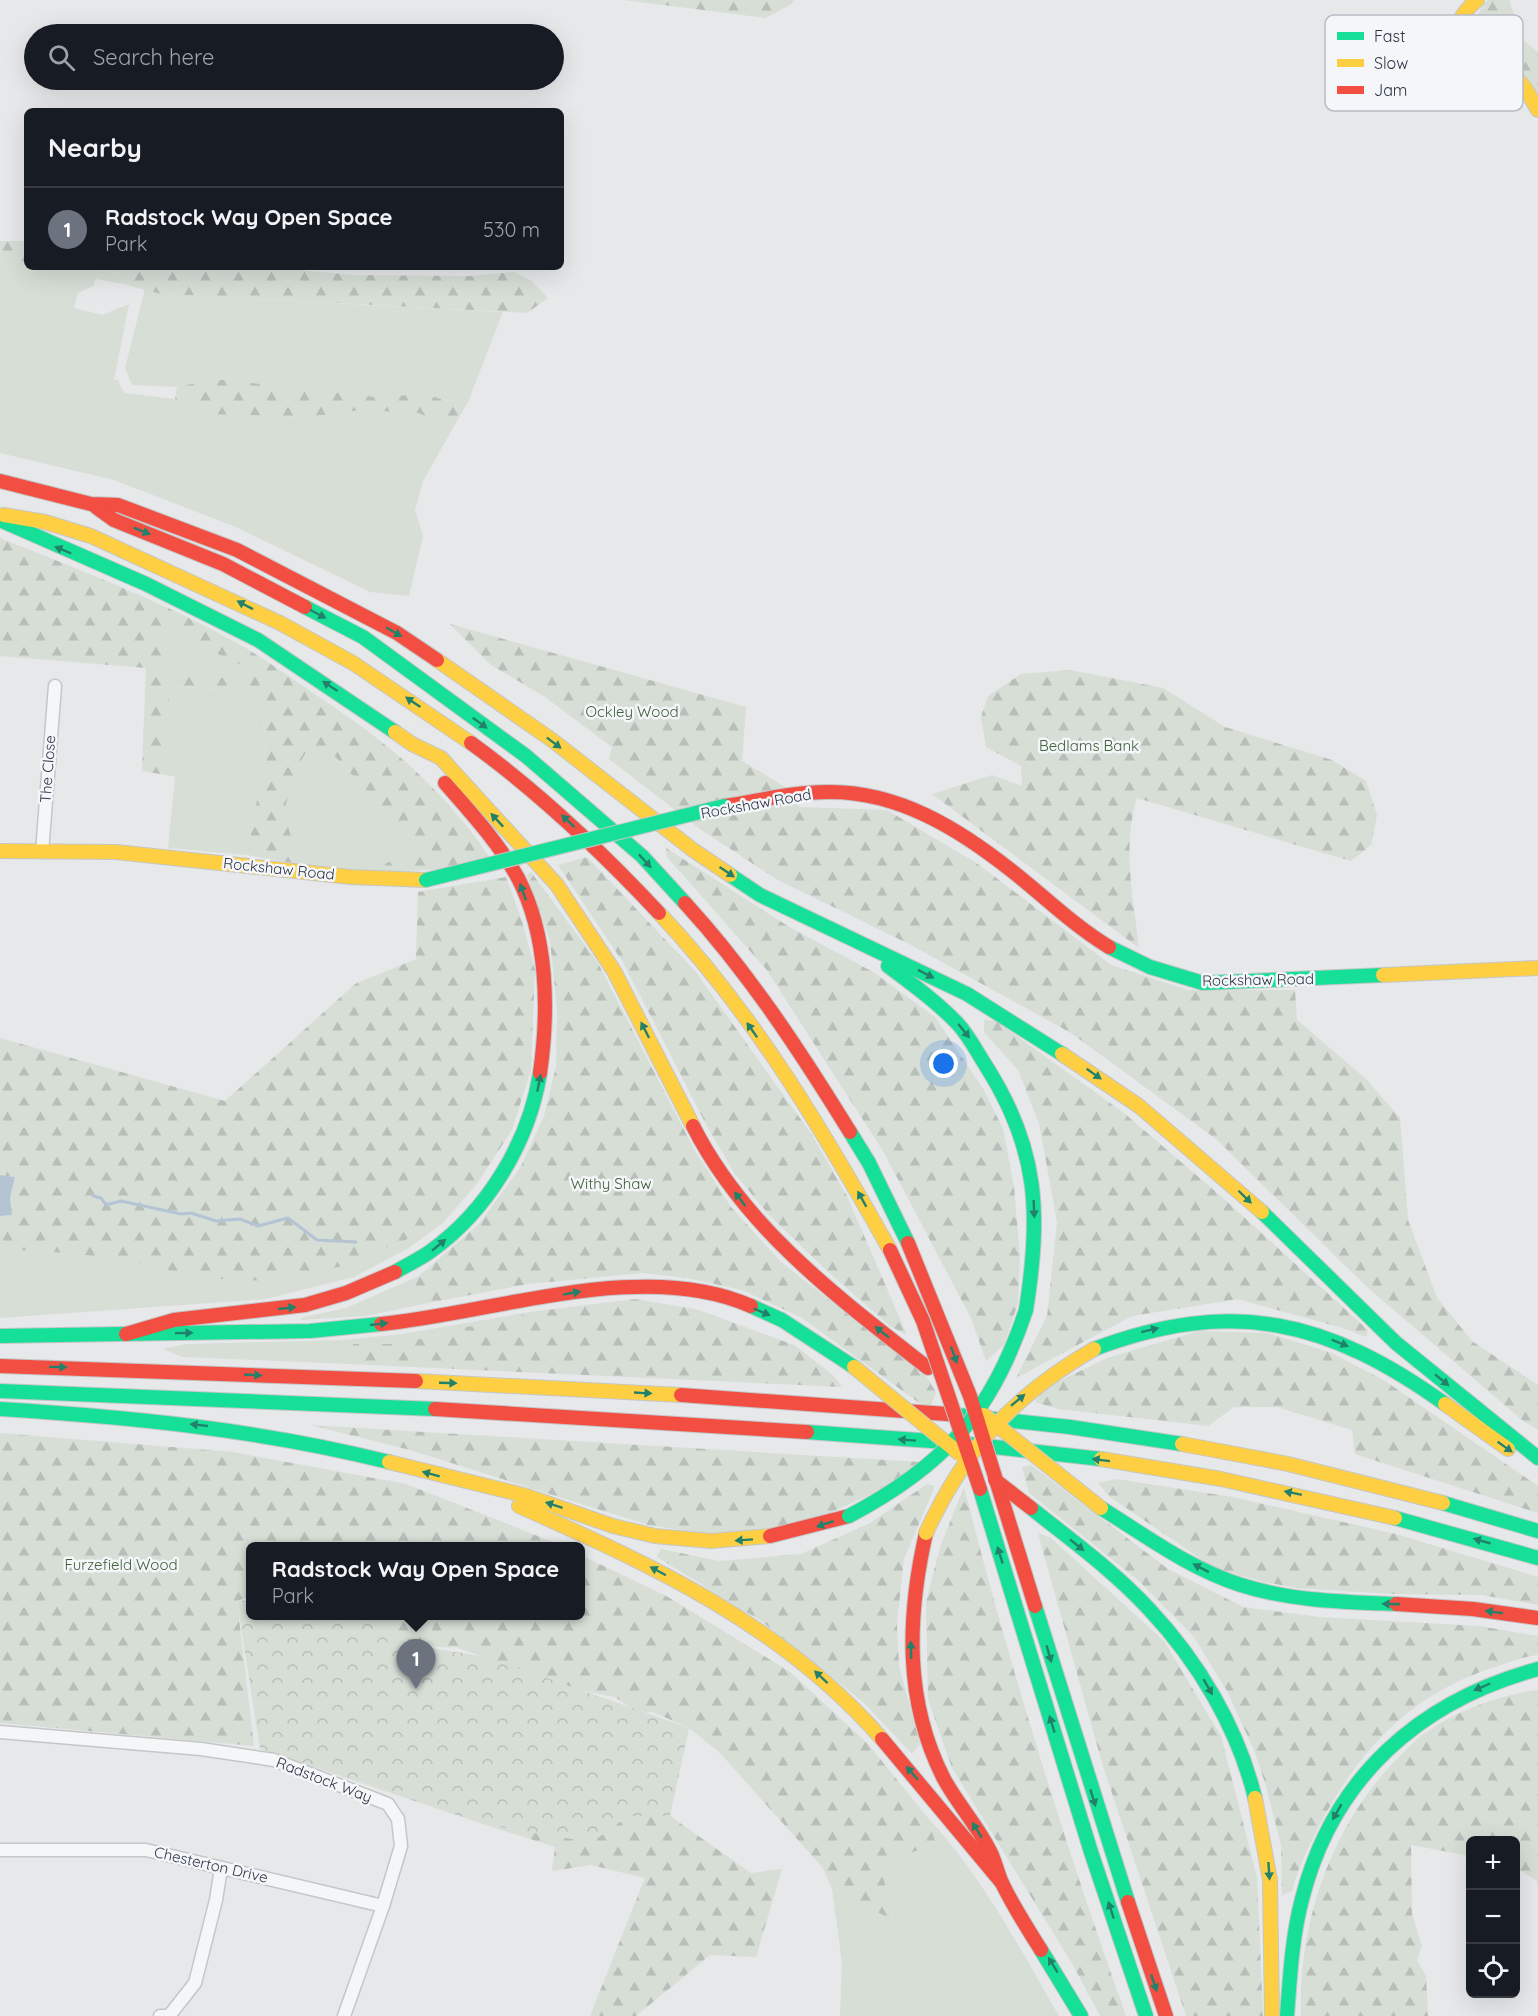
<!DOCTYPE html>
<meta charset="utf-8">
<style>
:root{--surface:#171b24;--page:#20242c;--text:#f1f3f6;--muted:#9ea1a6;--line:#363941;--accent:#6c737f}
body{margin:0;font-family:Quicksand,sans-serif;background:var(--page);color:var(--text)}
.controls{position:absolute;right:18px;bottom:18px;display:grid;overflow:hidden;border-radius:9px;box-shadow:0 6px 24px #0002}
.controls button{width:54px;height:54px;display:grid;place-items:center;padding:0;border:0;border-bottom:2px solid var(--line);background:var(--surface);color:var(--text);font:30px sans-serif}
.you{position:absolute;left:944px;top:1064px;width:21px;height:21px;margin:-15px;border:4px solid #fff;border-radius:50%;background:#1a73e8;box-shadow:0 0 0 9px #1a73e833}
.badge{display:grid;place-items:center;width:39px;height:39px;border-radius:50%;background:var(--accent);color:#fff;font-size:20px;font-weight:700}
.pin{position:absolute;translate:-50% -50px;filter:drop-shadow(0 2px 3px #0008)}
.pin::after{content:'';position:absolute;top:32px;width:21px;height:18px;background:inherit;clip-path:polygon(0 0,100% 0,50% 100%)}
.popup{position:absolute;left:246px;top:1542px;width:339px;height:78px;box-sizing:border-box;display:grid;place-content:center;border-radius:9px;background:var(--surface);filter:drop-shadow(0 2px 4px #0005);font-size:20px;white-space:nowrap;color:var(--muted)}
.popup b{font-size:22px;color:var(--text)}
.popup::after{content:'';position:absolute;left:50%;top:100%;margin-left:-12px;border:12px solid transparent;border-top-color:var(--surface)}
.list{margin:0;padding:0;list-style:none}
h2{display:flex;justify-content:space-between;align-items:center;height:78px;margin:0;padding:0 24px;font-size:26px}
h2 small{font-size:20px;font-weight:400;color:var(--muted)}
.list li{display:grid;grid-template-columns:39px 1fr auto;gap:18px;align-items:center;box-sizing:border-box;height:84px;padding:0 24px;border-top:2px solid var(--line)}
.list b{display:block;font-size:22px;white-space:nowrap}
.list p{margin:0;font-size:20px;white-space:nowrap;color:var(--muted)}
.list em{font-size:20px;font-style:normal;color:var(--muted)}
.icon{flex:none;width:33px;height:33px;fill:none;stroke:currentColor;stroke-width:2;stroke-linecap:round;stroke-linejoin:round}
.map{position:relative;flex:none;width:1538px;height:2016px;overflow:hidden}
.search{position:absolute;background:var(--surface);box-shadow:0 6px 24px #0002;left:24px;top:24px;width:540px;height:66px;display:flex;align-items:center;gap:15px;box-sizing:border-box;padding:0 21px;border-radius:33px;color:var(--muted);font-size:22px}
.panel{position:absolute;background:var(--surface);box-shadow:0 6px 24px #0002;left:24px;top:108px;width:540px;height:162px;border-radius:9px}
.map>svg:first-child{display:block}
</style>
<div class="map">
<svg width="1538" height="2016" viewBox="0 0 1538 2016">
<defs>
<pattern id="forest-firs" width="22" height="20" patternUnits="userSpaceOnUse" patternTransform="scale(1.5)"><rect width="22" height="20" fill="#d6ded6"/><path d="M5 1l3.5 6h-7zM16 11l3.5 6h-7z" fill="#b8bfb9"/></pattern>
<pattern id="park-crowns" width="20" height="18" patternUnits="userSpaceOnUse" patternTransform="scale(1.5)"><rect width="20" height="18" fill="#d6ded6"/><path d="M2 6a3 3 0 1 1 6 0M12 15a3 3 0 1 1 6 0" fill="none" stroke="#b8bfb9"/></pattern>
</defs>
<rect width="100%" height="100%" fill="#e6e8ea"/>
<g fill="#d6ded6">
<polygon points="27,261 27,267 75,267 120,273 123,284 96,279 93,286 78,293 74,308 102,315 129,304 114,380 118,380 124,393 175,399 199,414 308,417 360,410 419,413 433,421 454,426 423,481 415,510 423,536 409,596 370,592 236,527 114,480 0,453 0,263"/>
<polygon points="145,289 161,294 503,312 468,402 444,400 425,394 375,398 216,379 177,387 132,385 125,368"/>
<polygon points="167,630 243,666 253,678 168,677 164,638"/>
<polygon points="168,687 262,690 265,756 247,855 168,848 175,777 167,775"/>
<polygon points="309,746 325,746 385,810 410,851 386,864 386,872 299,864 284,812 294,773"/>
<polygon points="442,1224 407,1249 354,1277 266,1299 0,1318 0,1251 34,1250 91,1256 152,1265 202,1278 348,1265"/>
<polygon points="419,1276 410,1301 423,1304 366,1316 300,1320 304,1317 346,1308"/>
<polygon points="530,1312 498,1323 465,1327 401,1344 353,1344 350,1364 183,1357 163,1349 186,1344 345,1340 402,1334"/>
<path d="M928,1818C982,1876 1019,1947 1059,2016H840L842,1963L832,1889L893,1919L880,1862L935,1845Z"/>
</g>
<g fill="url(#forest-firs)" fill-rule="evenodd">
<polygon points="624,0 794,0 792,4 765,18"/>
<polygon points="1488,0 1509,0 1523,40 1538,52 1538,95 1478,42 1472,28 1483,4"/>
<polygon points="0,241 27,241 27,261 0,263"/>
<polygon points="75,267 268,267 354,275 470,276 514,272 532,281 548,298 527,313 161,294 123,284 120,273"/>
<polygon points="216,379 375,397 425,394 444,400 468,402 454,426 433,421 419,413 360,410 308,417 199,414 175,399 177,387"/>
<path d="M0,538C82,571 167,603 244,647C269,662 293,679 316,695C386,741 443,788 490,858L448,869L386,872L385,864L409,851L385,810L325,746L309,747L294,773L284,812L299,864L247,855L265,756L262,690L169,687L167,775L142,771L146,668L0,656ZM167,630L243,666L252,678L169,677L164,638Z"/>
<polygon points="450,624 746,707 742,761 785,787 800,807 887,810 978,864 1111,965 1188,990 1295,990 1297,1020 1366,1079 1400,1118 1408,1220 1437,1298 1472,1341 1538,1385 1538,1430 1522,1420 1367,1287 1216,1139 1071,1033 911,945 776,879 700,829 609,759 612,747 545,697 491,665"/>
<path d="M1070,670L1163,688L1225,727L1332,760L1366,781L1377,815L1371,845L1351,861L1137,798C1122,847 1133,897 1139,948L932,794L992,775L1022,786L1021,766L986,747L981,717L988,696L1021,674Z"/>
<polygon points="666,848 791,928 873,972 935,1017 984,1090 1003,1129 1014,1187 1020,1256 1018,1303 1004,1345 986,1361 971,1318 883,1151 766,969 667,857"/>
<polygon points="587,857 695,971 812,1135 847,1196 907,1335 890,1326 826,1270 769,1215 735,1174 708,1128 624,964 558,865"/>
<polygon points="531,872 598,963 695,1151 731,1207 781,1262 926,1376 936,1392 929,1410 802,1318 742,1290 687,1278 643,1273 528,1284 423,1304 410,1301 419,1276 479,1224 520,1168 544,1116 556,1066 557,1010 550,940 527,875"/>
<polygon points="506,877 522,921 535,970 531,1070 512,1130 476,1185 442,1224 348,1265 269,1281 195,1278 152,1265 91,1256 34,1250 0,1251 0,1216 12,1215 10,1198 15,1177 0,1175 0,1038 225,1101 355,984 416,959 418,892"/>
<polygon points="984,1020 996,1021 1124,1113 1223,1198 1368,1330 1366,1337 1346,1329 1238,1299 1132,1316 1016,1378 1047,1316 1057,1222 1039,1123 1018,1070 984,1032"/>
<polygon points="635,1299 696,1309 794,1345 833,1375 842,1387 350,1364 353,1344 401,1344 465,1327 498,1323 530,1312"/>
<polygon points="1199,1331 1268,1333 1332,1353 1385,1381 1538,1486 1538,1513 1355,1454 1352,1430 1277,1407 1234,1407 1208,1426 1058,1409 1035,1402 1045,1388 1107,1358"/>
<polygon points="310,1425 919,1462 890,1486 820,1517 762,1531 702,1533 648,1525 410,1450"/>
<polygon points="0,1433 233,1452 406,1484 563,1546 251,1546 251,1596 237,1601 254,1746 0,1723"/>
<path d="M1031,1465L1168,1569L1243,1607L1319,1617L1479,1626L1538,1636V1655C1525,1656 1511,1662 1498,1666C1413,1692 1361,1747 1320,1824C1309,1847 1298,1867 1292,1891L1282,1895L1281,1845L1266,1786L1254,1750L1227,1691L1194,1637L1139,1581L1029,1493L1022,1467Z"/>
<polygon points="1117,1479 1232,1497 1396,1534 1538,1577 1538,1605 1482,1595 1392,1594 1297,1588 1264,1582 1214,1568 1110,1497 1098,1483"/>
<polygon points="927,1484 935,1486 904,1559 897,1623 899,1666 920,1744 912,1754 863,1702 761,1621 657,1557 661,1549 719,1561 801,1554 870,1523"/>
<path d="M964,1487C1009,1665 1064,1842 1126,2016H1100L1073,1965L952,1768L928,1699L926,1602L940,1547Z"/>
<polygon points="1038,1533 1051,1538 1164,1641 1221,1736 1257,1877 1263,2016 1186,2016 1102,1763"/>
<path d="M581,1555L668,1597L790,1672L868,1744L928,1818L936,1845L880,1862L893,1920L832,1889L823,1868L720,1753L689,1728L653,1712L638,1713L615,1697L580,1690L455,1647C423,1650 392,1632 364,1616H581Z"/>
<path d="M1538,1690V1887L1537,1881L1516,1868V1840H1470V1856L1411,1845L1412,1914L1422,1946L1417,1960L1426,1976L1428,2016H1301C1298,1922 1332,1822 1401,1755C1409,1747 1418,1737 1428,1731C1461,1709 1500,1695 1538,1690Z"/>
<polygon points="628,1816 670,1816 751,1873 782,1869 756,1957 710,1955 636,2016 590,2016 645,1878 591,1865 552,1871 555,1847 486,1825 592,1842"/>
</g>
<polygon fill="url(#park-crowns)" points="251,1600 251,1616 364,1616 408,1638 437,1649 487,1657 689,1728 670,1816 628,1816 592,1842 486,1825 260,1749 237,1601"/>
<polygon fill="#b4c4d5" points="0,1175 15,1177 10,1198 12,1215 0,1216"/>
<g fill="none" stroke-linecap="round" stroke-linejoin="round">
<polyline stroke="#b4c4d5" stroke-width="3" points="93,1196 101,1198 106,1205 121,1201 181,1214 191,1213 216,1221 240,1219 258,1226 288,1218 317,1240 356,1242"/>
<g stroke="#c4c6c8" stroke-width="15">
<g id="street">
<polyline points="42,852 55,686"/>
<polyline points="0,1732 201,1749 274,1760 388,1804 398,1819 401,1846 383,1906 344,2016"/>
<polyline points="0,1850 146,1850 383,1906"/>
<polyline points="160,2016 169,2016 195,1983 216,1900 221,1868"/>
</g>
</g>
<g stroke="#c4c6c8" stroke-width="16">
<g id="fast">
<polyline points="0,520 146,584 258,640 395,732"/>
<polyline points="305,607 363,637 526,756 642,856 685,903"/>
<polyline points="730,875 760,895 967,994 1062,1054"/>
<polyline points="1109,947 1150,967 1203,983 1383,975"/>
<path d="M888,966C912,984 937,1002 958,1024C969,1036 977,1052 986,1066C1039,1149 1041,1215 1026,1310"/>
<polyline points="850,1132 869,1163 908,1243"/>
<polyline points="1262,1212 1396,1343 1538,1458"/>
<path d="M395,1272C407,1265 420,1259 431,1251C488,1210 529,1142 540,1073"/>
<polyline points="751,1306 782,1320 854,1367"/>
<polyline points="0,1336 310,1331 381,1324"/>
<path d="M1094,1349C1232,1297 1328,1320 1445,1404"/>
<polyline points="0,1391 435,1409"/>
<path d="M0,1409C131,1417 261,1430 389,1462"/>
<polyline points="947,1414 1070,1427 1182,1444"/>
<polyline points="807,1432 959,1443 1101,1459"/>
<polyline points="1443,1503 1538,1531"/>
<path d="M1031,1508C1071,1540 1114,1571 1149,1609C1198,1661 1238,1728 1255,1798"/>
<path d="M1101,1508C1146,1536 1190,1569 1241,1585C1291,1601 1344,1602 1396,1604"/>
<polyline points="1395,1518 1538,1558"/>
<polyline points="1035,1606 1128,1902"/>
<polyline points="1017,1611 1091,1852 1146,2016"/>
<polyline points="1041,1950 1081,2016"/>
<path d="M1287,2016C1290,1977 1292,1937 1302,1899C1333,1777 1420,1701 1538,1669"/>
</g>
</g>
<g stroke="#c4c6c8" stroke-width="16">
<g id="slow">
<path d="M1477,0C1425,45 1492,55 1520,82C1528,90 1532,101 1538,110"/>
<polyline points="4,515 45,522 91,536 280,623 353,663 471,743"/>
<polyline points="437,660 552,740 693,850 730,875"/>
<polyline points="395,732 412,744 441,758 557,885 614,971 693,1126"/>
<polyline points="0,851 116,852 351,877 426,880"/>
<path d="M659,913C753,1012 824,1132 890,1250"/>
<polyline points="1383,975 1538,968"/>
<polyline points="1062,1054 1139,1106 1262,1212"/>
<polyline points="416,1381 681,1395"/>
<polyline points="1445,1404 1508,1449"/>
<polyline points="1182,1444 1288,1464 1443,1503"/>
<polyline points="1101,1459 1221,1479 1395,1518"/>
<polyline points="389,1462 527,1496 613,1526 655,1536 711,1541 770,1536"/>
<path d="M519,1506C656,1567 781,1624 882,1739"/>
<polyline points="1255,1798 1270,1880 1272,2016"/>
</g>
</g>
<g stroke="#c4c6c8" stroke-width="16">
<g id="jam">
<polyline points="0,481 91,504 118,505 237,550 397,633 437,660"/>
<polyline points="96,507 114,520 223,564 305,607"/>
<path d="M471,743C540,793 601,851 659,913"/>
<path d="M445,783C471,813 499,843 518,878C548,936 549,1010 540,1073"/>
<path d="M724,806C758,801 793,792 828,792C898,791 959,829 1012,871C1044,896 1074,926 1109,947"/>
<path d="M685,903C749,973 800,1051 850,1132"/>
<path d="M693,1126C745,1229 840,1299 928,1368"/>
<path d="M381,1324C495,1313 643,1258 751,1306"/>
<polyline points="126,1334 174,1320 305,1305 346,1293 395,1272"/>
<polyline points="0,1366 416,1381"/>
<polyline points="681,1395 947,1414"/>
<polyline points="435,1409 807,1432"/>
<path d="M926,1533C907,1617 904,1701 944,1779C957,1803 976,1824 989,1849C995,1859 997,1872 1002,1883C1013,1906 1027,1928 1041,1950"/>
<polyline points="770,1536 849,1516"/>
<polyline points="1396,1604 1473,1609 1538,1618"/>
<polyline points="882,1739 1002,1883"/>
<polyline points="1128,1902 1166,2016"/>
</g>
</g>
<use href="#street" stroke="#f5f6f7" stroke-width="12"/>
<use href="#fast" stroke="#16e098" stroke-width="14"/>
<use href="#slow" stroke="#ffcf43" stroke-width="14"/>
<use href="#jam" stroke="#f24e42" stroke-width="14"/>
<g stroke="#c4c6c8" stroke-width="16" stroke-linecap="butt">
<g id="fast-bridge">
<polyline points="426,880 724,806"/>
<polyline points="980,1489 1017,1611"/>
<path d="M849,1516C944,1466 992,1413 1026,1310"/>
</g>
</g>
<g stroke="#c4c6c8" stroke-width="16" stroke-linecap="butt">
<g id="slow-bridge">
<polyline points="854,1367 960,1454"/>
<polyline points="984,1415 1101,1508"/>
<path d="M926,1533C965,1448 1013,1396 1094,1349"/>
</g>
</g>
<g stroke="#c4c6c8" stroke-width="16" stroke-linecap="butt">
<g id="jam-bridge">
<polyline points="908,1243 970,1396 1035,1606"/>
<polyline points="890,1250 923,1321 980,1489"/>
<polyline points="995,1480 1031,1508"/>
</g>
</g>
<use href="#fast-bridge" stroke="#16e098" stroke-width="14"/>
<use href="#slow-bridge" stroke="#ffcf43" stroke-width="14"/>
<use href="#jam-bridge" stroke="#f24e42" stroke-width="14"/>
</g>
<defs><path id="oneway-solid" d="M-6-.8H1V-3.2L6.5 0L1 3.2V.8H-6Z" transform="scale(1.5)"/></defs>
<g fill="#22816a">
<use href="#oneway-solid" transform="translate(142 531) rotate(22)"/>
<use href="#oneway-solid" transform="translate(63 550) rotate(-157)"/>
<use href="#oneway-solid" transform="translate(245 605) rotate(-153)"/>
<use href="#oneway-solid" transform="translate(318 614) rotate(28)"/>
<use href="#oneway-solid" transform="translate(394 632) rotate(30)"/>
<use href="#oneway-solid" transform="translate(330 686) rotate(-147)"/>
<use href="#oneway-solid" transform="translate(413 702) rotate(-146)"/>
<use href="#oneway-solid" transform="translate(480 723) rotate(36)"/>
<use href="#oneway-solid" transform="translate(554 743) rotate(37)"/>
<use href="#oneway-solid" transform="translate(497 820) rotate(-133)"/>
<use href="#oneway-solid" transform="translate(568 821) rotate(-137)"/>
<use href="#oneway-solid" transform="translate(645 861) rotate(47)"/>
<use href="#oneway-solid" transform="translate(727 872) rotate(34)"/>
<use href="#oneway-solid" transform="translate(523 892) rotate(-110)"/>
<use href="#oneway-solid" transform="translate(926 974) rotate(27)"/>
<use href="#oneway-solid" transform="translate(645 1030) rotate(-117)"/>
<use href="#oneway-solid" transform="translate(752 1030) rotate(-125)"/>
<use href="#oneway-solid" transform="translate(964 1031) rotate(51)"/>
<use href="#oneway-solid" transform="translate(1094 1074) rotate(35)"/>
<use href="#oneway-solid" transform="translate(539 1083) rotate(-79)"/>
<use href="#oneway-solid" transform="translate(1245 1197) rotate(44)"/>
<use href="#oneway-solid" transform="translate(740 1199) rotate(-128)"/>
<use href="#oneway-solid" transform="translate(862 1199) rotate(-119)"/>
<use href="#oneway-solid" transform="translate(1034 1209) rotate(88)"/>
<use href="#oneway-solid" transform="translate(439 1245) rotate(-39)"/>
<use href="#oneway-solid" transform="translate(572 1293) rotate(-10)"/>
<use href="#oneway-solid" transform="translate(287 1308) rotate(-6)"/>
<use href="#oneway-solid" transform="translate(762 1312) rotate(23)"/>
<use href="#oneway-solid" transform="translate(379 1324) rotate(-6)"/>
<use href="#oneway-solid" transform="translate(1150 1330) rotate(-14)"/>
<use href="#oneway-solid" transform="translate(882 1332) rotate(-142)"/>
<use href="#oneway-solid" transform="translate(184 1333) rotate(-1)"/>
<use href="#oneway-solid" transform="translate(1340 1343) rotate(22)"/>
<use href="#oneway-solid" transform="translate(954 1355) rotate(70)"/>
<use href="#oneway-solid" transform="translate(58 1367) rotate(1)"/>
<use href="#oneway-solid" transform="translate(253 1375) rotate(3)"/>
<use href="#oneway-solid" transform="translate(1442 1380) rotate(39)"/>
<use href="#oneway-solid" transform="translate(448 1383) rotate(2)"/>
<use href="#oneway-solid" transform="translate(643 1393) rotate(3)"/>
<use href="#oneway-solid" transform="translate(1018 1400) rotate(-40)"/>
<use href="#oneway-solid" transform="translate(199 1425) rotate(-174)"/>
<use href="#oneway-solid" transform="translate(907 1440) rotate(-176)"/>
<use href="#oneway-solid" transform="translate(1505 1447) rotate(35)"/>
<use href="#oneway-solid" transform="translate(1101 1460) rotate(-173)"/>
<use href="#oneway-solid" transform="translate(431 1474) rotate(-165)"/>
<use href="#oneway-solid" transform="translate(1293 1493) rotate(-168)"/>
<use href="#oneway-solid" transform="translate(554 1505) rotate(-162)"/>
<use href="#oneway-solid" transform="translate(825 1524) rotate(162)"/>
<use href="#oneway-solid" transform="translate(744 1540) rotate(176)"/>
<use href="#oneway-solid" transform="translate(1482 1541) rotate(-164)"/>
<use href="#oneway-solid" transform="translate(1077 1545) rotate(39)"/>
<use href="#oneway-solid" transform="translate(1000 1555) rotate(-107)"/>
<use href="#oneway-solid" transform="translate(1201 1568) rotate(-153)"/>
<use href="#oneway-solid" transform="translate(658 1571) rotate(-152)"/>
<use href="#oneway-solid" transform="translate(1391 1604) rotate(-178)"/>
<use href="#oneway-solid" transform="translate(1494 1612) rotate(-173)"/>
<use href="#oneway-solid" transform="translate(911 1650) rotate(-91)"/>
<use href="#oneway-solid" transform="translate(1049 1654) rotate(74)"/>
<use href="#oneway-solid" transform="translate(821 1677) rotate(-137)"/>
<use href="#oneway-solid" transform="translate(1208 1687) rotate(60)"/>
<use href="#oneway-solid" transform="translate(1482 1687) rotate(157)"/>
<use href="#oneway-solid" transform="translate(1052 1724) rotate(-107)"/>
<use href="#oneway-solid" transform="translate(912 1773) rotate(-131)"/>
<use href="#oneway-solid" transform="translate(1093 1798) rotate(73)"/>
<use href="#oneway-solid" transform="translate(1337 1812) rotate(120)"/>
<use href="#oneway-solid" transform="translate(977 1830) rotate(-122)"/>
<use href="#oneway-solid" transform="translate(1269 1871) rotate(86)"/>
<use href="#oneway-solid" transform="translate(1111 1910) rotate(-108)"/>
<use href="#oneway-solid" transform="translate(1053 1965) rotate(-121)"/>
<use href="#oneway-solid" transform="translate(1154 1983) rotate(71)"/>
</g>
<g text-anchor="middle" stroke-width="5" stroke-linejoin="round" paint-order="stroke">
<g font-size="15" fill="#3f6138" stroke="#f4f6f9">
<text x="632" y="717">Ockley Wood</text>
<text x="1089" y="751">Bedlams Bank</text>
<text x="611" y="1189">Withy Shaw</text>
<text x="121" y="1570">Furzefield Wood</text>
</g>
<g font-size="15" fill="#2b3445" stroke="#f4f6f9">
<text transform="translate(48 769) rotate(-86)" y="5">The Close</text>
<text transform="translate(756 804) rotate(-10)" y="5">Rockshaw Road</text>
<text transform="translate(279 869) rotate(6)" y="5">Rockshaw Road</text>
<text transform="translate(1258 980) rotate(-1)" y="5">Rockshaw Road</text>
<text transform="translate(324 1780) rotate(21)" y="5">Radstock Way</text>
<text transform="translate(211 1865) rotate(13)" y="5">Chesterton Drive</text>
</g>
</g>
<rect x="1325" y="15" width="198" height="96" rx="9" fill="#f4f6f9" stroke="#b8bcc3" stroke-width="1.5"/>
<rect x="1337" y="32" width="27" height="8" fill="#16e098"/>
<rect x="1337" y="59" width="27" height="8" fill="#ffcf43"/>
<rect x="1337" y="86" width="27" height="8" fill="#f24e42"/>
<g font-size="16" fill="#2b3445">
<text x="1374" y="42">Fast</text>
<text x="1374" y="69">Slow</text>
<text x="1374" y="96">Jam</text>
</g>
</svg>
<div class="controls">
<button>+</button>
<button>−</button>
<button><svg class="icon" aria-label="locate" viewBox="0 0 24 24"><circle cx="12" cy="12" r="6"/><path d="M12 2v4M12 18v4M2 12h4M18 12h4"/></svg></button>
</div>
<div class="you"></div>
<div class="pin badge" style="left:416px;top:1689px">1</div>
<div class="popup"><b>Radstock Way Open Space</b>Park</div>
<div class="search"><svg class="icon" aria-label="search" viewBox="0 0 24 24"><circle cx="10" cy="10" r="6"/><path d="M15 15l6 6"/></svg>Search here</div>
<section class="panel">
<h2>Nearby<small></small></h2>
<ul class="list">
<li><span class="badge">1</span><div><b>Radstock Way Open Space</b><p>Park</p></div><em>530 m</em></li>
</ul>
</section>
</div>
